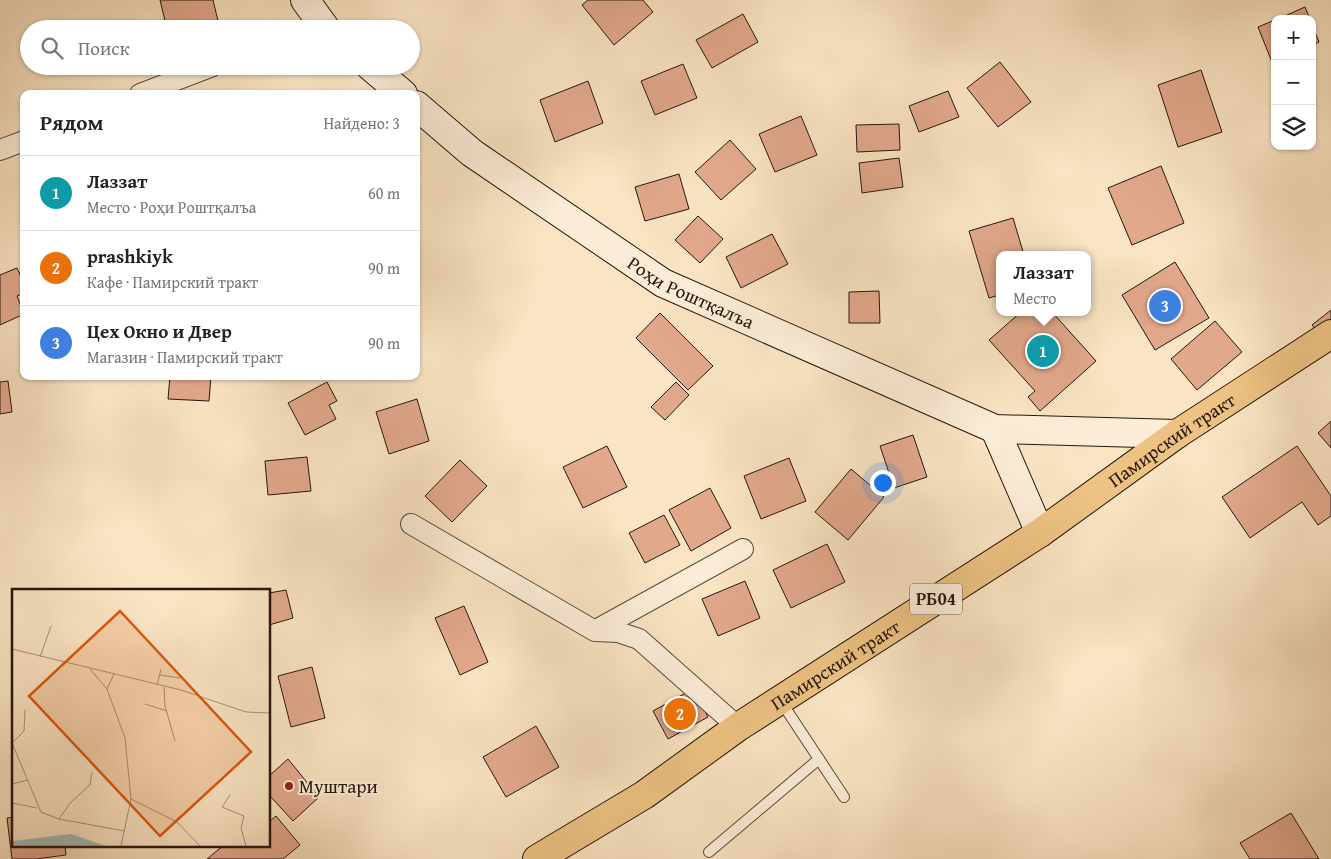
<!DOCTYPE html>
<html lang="ru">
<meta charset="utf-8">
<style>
:root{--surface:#fff;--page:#f2f2f2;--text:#222;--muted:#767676;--line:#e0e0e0;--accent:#8f2418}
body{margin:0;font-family:"Gentium Book Plus",serif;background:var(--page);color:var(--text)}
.controls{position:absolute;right:15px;top:15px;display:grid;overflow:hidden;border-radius:10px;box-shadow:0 1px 4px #0004}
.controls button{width:45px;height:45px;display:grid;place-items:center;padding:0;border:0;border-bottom:1px solid var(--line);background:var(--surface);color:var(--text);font:25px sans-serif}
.you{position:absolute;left:882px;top:482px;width:18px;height:18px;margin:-12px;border:4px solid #fff;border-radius:50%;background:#1a73e8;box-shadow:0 0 0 8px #1a73e833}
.badge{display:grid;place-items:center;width:32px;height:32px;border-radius:50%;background:var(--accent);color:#fff;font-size:16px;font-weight:700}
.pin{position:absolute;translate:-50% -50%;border:2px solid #fff;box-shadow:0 1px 5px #0006}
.popup{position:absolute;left:996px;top:251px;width:95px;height:65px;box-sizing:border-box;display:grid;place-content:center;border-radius:10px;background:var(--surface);filter:drop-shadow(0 1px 4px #0005);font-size:16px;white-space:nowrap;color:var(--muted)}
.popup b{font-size:19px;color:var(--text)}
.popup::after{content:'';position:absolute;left:50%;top:100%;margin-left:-10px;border:10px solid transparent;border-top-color:var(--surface)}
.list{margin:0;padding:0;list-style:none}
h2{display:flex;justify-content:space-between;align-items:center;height:65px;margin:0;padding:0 20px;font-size:21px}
h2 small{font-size:16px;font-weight:400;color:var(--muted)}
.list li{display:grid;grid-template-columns:32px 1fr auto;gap:15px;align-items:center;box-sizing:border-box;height:75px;padding:0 20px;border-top:1px solid var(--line)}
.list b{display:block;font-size:19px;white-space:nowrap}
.list p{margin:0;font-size:16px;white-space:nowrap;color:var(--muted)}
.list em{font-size:16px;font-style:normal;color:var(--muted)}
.icon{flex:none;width:28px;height:28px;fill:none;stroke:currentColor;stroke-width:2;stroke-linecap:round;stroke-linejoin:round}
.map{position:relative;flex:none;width:1331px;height:859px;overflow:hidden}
.search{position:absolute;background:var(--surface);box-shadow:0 1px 4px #0004;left:20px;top:20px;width:400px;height:55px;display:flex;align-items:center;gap:12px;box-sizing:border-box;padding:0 18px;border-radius:28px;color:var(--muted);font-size:19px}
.panel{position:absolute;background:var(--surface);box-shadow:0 1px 4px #0004;left:20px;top:90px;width:400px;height:290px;border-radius:10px}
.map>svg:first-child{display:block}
</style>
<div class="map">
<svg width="1331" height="859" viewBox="0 0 1331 859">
<rect width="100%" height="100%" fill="#fae4c3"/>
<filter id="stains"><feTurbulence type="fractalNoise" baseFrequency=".004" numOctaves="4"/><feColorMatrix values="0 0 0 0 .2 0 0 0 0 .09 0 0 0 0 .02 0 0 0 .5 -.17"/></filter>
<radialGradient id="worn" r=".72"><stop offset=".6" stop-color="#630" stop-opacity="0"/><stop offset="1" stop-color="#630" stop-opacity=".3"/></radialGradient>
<g fill="#e2a88c" stroke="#26170c">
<polygon points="160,0 213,0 220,29 167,29"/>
<polygon points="588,0 643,0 653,12 614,45 582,5"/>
<polygon points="1305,7 1310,19 1278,19"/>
<polygon points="743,14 758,42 712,68 696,40"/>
<polygon points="1275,20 1275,61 1272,62 1258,27"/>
<polygon points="1312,25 1319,42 1312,45"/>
<polygon points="1000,62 1031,102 998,127 967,88"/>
<polygon points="683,64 697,98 655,115 641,81"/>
<polygon points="1201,70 1222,132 1178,147 1158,85"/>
<polygon points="588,81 603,123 555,142 540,100"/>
<polygon points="948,91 959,117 919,132 909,106"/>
<polygon points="801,116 817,155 775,172 759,134"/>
<polygon points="899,124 900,150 857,152 856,125"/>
<polygon points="730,140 756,169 721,200 695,172"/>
<polygon points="899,158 903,187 862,193 859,163"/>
<polygon points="1161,166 1184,223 1132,245 1108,188"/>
<polygon points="679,174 689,209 645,221 635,187"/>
<polygon points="698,216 723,239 700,263 675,240"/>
<polygon points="1013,218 1024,255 999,255 999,295 989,298 969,231"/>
<polygon points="772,234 788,264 741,288 726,257"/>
<polygon points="1175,262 1209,318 1155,350 1122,295"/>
<polygon points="17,268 24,283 24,293 17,296 24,314 0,325 0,275"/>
<polygon points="879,291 880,323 849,323 849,292"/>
<polygon points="1331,310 1331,331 1322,338 1312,325"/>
<polygon points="1021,312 1052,312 1096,361 1040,411 1028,397 1035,391 989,340"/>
<polygon points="660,313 713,366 688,390 636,338"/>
<polygon points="1215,321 1242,352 1197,390 1171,359"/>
<polygon points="170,376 211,376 209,401 168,399"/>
<polygon points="8,381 12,412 0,414 0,382"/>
<polygon points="327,382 337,401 329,405 336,419 305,435 288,403"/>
<polygon points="676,382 689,395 665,420 651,407"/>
<polygon points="417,399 429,441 389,454 376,412"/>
<polygon points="1331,421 1331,448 1318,433"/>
<polygon points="913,435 927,477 894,488 880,446"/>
<polygon points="607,446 627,487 583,508 563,467"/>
<polygon points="1297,446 1331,496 1331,516 1318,525 1302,502 1250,538 1222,497"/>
<polygon points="307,457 311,491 268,495 265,461"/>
<polygon points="789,458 806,501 761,519 744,476"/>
<polygon points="460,460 487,486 452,522 425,496"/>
<polygon points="851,469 884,497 848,540 815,512"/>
<polygon points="710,488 731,528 691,551 669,510"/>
<polygon points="664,515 680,545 645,563 629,533"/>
<polygon points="827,544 845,582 791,608 773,570"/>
<polygon points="745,581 760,618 718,636 702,599"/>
<polygon points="286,590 293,618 269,625 269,593"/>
<polygon points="464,606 488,662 460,675 435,618"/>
<polygon points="312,667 325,718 291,727 278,676"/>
<polygon points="693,689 708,717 668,739 653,711"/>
<polygon points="536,726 559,767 506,797 483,757"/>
<polygon points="288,759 319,797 293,821 269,795 269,776"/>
<polygon points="1291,813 1319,859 1250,859 1240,843"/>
<polygon points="276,816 300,845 283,859 207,859 224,845 269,845 269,822"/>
<polygon points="14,817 14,845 65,845 66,855 36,859 12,859 7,818"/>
</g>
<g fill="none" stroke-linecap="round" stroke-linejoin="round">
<g stroke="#5b4a3a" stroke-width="12">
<g id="lane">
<polyline points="780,700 844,797"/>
<polyline points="709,852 819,759"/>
</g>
</g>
<g stroke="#5b4a3a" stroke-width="22">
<g id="street">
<polyline points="140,94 213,66"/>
<polyline points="0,150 24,141"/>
<polyline points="411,524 595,631 618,632 639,639 738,727"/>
<polyline points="596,630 743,549"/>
</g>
</g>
<g stroke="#26170c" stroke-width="30">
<g id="secondary">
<polyline points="305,0 326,29"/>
<polyline points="370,66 403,94"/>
<path id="s1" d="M416,105L472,153L663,283L995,429L1177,434"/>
<polyline points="995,429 1040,533"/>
</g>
</g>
<g stroke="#26170c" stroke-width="30">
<g id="primary">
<path id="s2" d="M537,859L644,795L738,727L1040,533L1177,434L1331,334"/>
</g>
</g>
<use href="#lane" stroke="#fcedd8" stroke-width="10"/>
<use href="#street" stroke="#fcedd8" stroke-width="20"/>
<use href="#secondary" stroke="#fcedd8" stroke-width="28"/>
<use href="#primary" stroke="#edc282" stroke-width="28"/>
</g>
<circle fill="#8f2418" stroke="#fcedd8" stroke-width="2" cx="289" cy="786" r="5"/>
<g text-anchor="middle" stroke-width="4" stroke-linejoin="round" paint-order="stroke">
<rect fill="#fcedd8" stroke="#665749" stroke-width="1" x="910" y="583.5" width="52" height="31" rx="4"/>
<g font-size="18" font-weight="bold" fill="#26170c">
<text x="936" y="605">РБ04</text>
</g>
<g font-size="19" fill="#26170c" stroke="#fcedd8">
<text dy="7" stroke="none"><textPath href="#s1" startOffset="334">Роҳи Роштқалъа</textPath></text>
<text dy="7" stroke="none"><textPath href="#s2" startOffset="761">Памирский тракт</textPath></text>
<text dy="7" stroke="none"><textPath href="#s2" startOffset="356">Памирский тракт</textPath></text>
</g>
<g font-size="19" fill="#26170c" stroke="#fcedd8" text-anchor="start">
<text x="299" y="793">Муштари</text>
</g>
</g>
<g transform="translate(12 589)">
<rect width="258" height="258" fill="#fae4c3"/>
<path d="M59,245L94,257H0V252Z" fill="#a1bcbc"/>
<path fill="none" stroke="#a5927a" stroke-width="1" d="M0,60L169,101L234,123L258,124M28,68L39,37M78,80L95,100L113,149L119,210L109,257M148,86L168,89M145,96L149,80M152,98L153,117L163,152M95,100L102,85M133,115L155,122M0,154L29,223L47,230L113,242M0,154L12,142L13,121M0,195L16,191M218,206L210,218L232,227L229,239L234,257M119,210L165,233L188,257M0,214L25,219M47,230L59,213L78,196L80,183"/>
<path fill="#de560c" fill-opacity="0.15" stroke="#de560c" stroke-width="2.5" d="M108,22L239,163L148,247L17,107Z"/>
<rect width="258" height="258" fill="none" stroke="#26170c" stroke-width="2.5"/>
</g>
<rect width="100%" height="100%" filter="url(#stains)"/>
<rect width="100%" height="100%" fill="url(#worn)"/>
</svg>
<div class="controls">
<button>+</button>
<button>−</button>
<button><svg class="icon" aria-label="layers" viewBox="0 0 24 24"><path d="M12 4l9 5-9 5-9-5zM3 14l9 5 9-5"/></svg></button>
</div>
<div class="you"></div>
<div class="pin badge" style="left:1043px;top:351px;background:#0f9aa8">1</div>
<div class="popup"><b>Лаззат</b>Место</div>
<div class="pin badge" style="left:680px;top:714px;background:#e8710a">2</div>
<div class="pin badge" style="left:1165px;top:306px;background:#3f7fe0">3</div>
<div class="search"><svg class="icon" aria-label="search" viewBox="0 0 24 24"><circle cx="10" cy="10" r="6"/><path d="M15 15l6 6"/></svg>Поиск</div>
<section class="panel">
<h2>Рядом<small>Найдено: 3</small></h2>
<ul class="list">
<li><span class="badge" style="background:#0f9aa8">1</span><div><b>Лаззат</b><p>Место · Роҳи Роштқалъа</p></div><em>60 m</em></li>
<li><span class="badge" style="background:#e8710a">2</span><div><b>prashkiyk</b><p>Кафе · Памирский тракт</p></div><em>90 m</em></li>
<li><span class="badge" style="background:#3f7fe0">3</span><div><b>Цех Окно и Двер</b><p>Магазин · Памирский тракт</p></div><em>90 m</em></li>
</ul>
</section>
</div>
